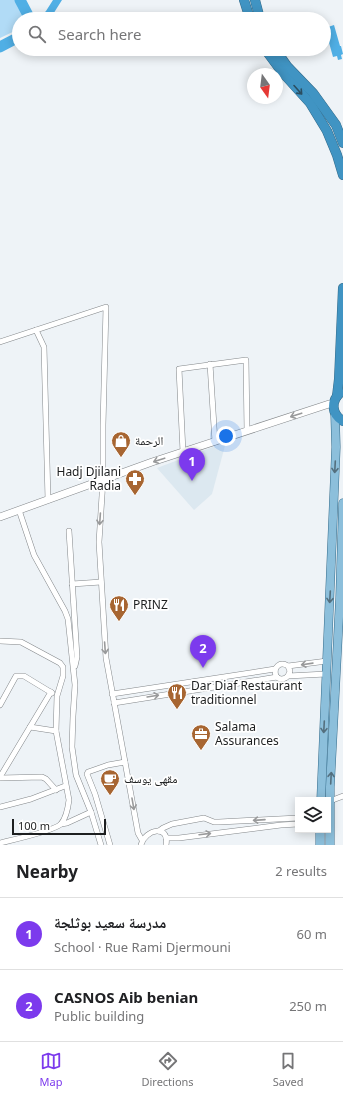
<!DOCTYPE html>
<meta charset="utf-8">
<style>
:root{--surface:#fff;--page:#f6f6f6;--text:#202124;--muted:#757577;--line:#e0e0e0;--accent:#7c3aed}
body{margin:0;font-family:"Noto Sans","Noto Naskh Arabic",sans-serif;background:var(--page);color:var(--text)}
.controls{position:absolute;right:12px;bottom:12px;display:grid;overflow:hidden;border-radius:0px;box-shadow:0 2px 10px #0003}
.controls button{width:36px;height:36px;display:grid;place-items:center;padding:0;border:0;border-bottom:1px solid var(--line);background:var(--surface);color:var(--text);font:20px sans-serif}
.compass{position:absolute;left:247px;top:68px;width:36px;height:36px;border-radius:50%;background:var(--surface);box-shadow:0 2px 10px #0003;rotate:166deg}
.scale{position:absolute;left:12px;bottom:10px;width:94px;box-sizing:border-box;padding-left:4px;border:2px solid #1d1f20;border-top:0;font-size:11px;line-height:14px;white-space:nowrap;color:#1d1f20;-webkit-text-stroke:3px #fff;paint-order:stroke}
.you{position:absolute;left:226px;top:436px;width:14px;height:14px;margin:-10px;border:3px solid #fff;border-radius:50%;background:#1a73e8;box-shadow:0 0 0 6px #1a73e833}
.badge{display:grid;place-items:center;width:26px;height:26px;border-radius:50%;background:var(--accent);color:#fff;font-size:13px;font-weight:700}
.pin{position:absolute;translate:-50% -33px;filter:drop-shadow(0 1px 2px #0008)}
.pin::after{content:'';position:absolute;top:21px;width:14px;height:12px;background:inherit;clip-path:polygon(0 0,100% 0,50% 100%)}
.list{margin:0;padding:0;list-style:none}
h2{display:flex;justify-content:space-between;align-items:center;height:52px;margin:0;padding:0 16px;font-size:17px}
h2 small{font-size:13px;font-weight:400;color:var(--muted)}
.list li{display:grid;grid-template-columns:26px 1fr auto;gap:12px;align-items:center;box-sizing:border-box;height:72px;padding:0 16px;border-top:1px solid var(--line)}
.list b{display:block;font-size:15px;white-space:nowrap}
.list p{margin:0;font-size:13px;white-space:nowrap;color:var(--muted)}
.list em{font-size:13px;font-style:normal;color:var(--muted)}
.icon{flex:none;width:22px;height:22px;fill:none;stroke:currentColor;stroke-width:2;stroke-linecap:round;stroke-linejoin:round}
.map{position:relative;flex:none;width:343px;height:845px;overflow:hidden}
.search{position:absolute;background:var(--surface);box-shadow:0 2px 10px #0003;left:12px;right:12px;top:12px;height:44px;display:flex;align-items:center;gap:10px;box-sizing:border-box;padding:0 14px;border-radius:22px;color:var(--muted);font-size:15px}
.sheet{height:196px;background:var(--surface)}
nav{display:flex;justify-content:space-around;align-items:center;box-sizing:border-box;height:56px;border-top:1px solid var(--line);background:var(--surface);font-size:11px;color:var(--muted)}
nav a{display:grid;justify-items:center;gap:2px}
nav .on{color:var(--accent)}
.map>svg:first-child{display:block}
</style>
<div class="map">
<svg width="343" height="845" viewBox="0 0 343 845">
<rect width="100%" height="100%" fill="#eef3f7"/>
<polygon fill="#dce8f0" points="226,442 212,494 194,510 157,468"/>
<polygon fill="#b1dbf6" points="0,0 18,0 19,4 26,19 19,19 19,29 0,38"/>
<g fill="#50afe5">
<polygon points="53,0 62,0 50,19 38,19 46,11"/>
<polygon points="334,25 340,46 341,46 343,54 341,55 342,59 338,60 337,56 333,57 325,28"/>
</g>
<g fill="none" stroke-linecap="round" stroke-linejoin="round">
<g stroke="#50afe5" stroke-width="11">
<polyline points="20,0 30,19"/>
<polyline points="0,47 19,37"/>
</g>
<g stroke="#83878a" stroke-width="6">
<g id="street">
<polyline points="36,330 44,347 48,500"/>
<polyline points="0,342 106,307 103,425 103,480 99,542 106,658 138,833 142,840"/>
<polyline points="210,364 215,442"/>
<polyline points="183,452 179,369 246,360 247,431"/>
<polyline points="19,510 34,555 65,611 68,619 75,685 73,716 72,747 76,775 91,812 67,823 61,824"/>
<polyline points="69,531 77,657 75,666"/>
<polyline points="72,584 101,582"/>
<path d="M0,641L21,642L60,663L63,667V676L57,696L56,731L69,800C68,808 66,818 61,824C54,831 12,840 0,843"/>
<polyline points="288,666 327,661"/>
<path d="M288,676L290,671L288,666C280,661 273,667 276,676C279,680 284,680 288,676L326,674"/>
<polyline points="112,694 275,669"/>
<polyline points="114,703 277,677"/>
<polyline points="0,705 16,676 24,676 52,693"/>
<polyline points="30,727 56,731"/>
<polyline points="0,777 51,692"/>
<polyline points="0,778 42,777 46,779 56,790"/>
<polyline points="330,801 343,796"/>
<polyline points="0,807 31,799 65,786"/>
<polyline points="91,812 101,845"/>
<polyline points="159,831 163,828 172,824 204,818 214,822 219,822 298,818"/>
<polyline points="166,838 179,838 281,825 298,824"/>
<polyline points="110,845 95,794 87,774 88,772 108,765 125,762"/>
<path d="M141,845C145,829 170,824 166,845"/>
</g>
</g>
<g stroke="#83878a" stroke-width="8">
<polyline id="secondary" points="0,517 152,462 329,404 333,404"/>
</g>
<g stroke="#346b8a" stroke-width="9">
<g id="primary">
<polyline points="321,800 336,447 335,415"/>
<polyline points="320,845 320,830"/>
<polyline points="330,845 330,787 340,598 343,503"/>
</g>
</g>
<g stroke="#346b8a" stroke-width="10">
<g id="highway">
<polyline points="244,0 250,19"/>
<polyline points="255,0 260,19"/>
<polyline points="265,49 282,72 310,103 327,131 337,155 343,175"/>
<polyline points="275,49 287,66 313,93 336,125 343,143"/>
<path d="M340,393C331,401 331,414 343,421"/>
<polyline points="337,396 339,379 343,288"/>
</g>
</g>
<use href="#street" stroke="#fff" stroke-width="5"/>
<use href="#secondary" stroke="#fff" stroke-width="7"/>
<use href="#primary" stroke="#8cbfdb" stroke-width="8"/>
<use href="#highway" stroke="#4094c3" stroke-width="9"/>
</g>
<defs><path id="oneway-shaft" d="M-6 0H5M1.5-3L5.5 0L1.5 3" fill="none" stroke-width="1.6" stroke-linecap="round" stroke-linejoin="round"/></defs>
<use stroke="#2b4e61" href="#oneway-shaft" transform="translate(298 90) rotate(48)"/>
<g stroke="#999a9b">
<use href="#oneway-shaft" transform="translate(296 415) rotate(162)"/>
<use href="#oneway-shaft" transform="translate(159 460) rotate(162)"/>
<use href="#oneway-shaft" transform="translate(100 519) rotate(94)"/>
<use href="#oneway-shaft" transform="translate(105 648) rotate(86)"/>
<use href="#oneway-shaft" transform="translate(307 664) rotate(172)"/>
<use href="#oneway-shaft" transform="translate(153 696) rotate(-9)"/>
<use href="#oneway-shaft" transform="translate(133 804) rotate(80)"/>
<use href="#oneway-shaft" transform="translate(259 820) rotate(176)"/>
<use href="#oneway-shaft" transform="translate(205 834) rotate(-7)"/>
</g>
<g stroke="#546f7e">
<use href="#oneway-shaft" transform="translate(335 467) rotate(93)"/>
<use href="#oneway-shaft" transform="translate(330 597) rotate(93)"/>
<use href="#oneway-shaft" transform="translate(324 727) rotate(93)"/>
<use href="#oneway-shaft" transform="translate(331 778) rotate(-87)"/>
</g>
<defs>
<g id="shop-pin" transform="scale(1)"><path d="M0 17L-7.5 6A9.5 9.5 0 1 1 7.5 6Z" fill="#a76531" stroke="#fff"/><path d="M-5-2.5h2.3a2.7 3.5 0 0 1 5.4 0H5L5.5 6h-11ZM-1.5-2.5h3a1.5 2.3 0 0 0-3 0Z" fill="#fff"/></g>
<g id="pharmacy-pin" transform="scale(1)"><path d="M0 17L-7.5 6A9.5 9.5 0 1 1 7.5 6Z" fill="#a76531" stroke="#fff"/><path d="M-2-6h4v4h4v4h-4v4h-4v-4h-4v-4h4Z" fill="#fff"/></g>
<g id="restaurant-pin" transform="scale(1)"><path d="M0 17L-7.5 6A9.5 9.5 0 1 1 7.5 6Z" fill="#a76531" stroke="#fff"/><path d="M-5-6h1v4h1v-4h1v4h1v-4h1v5L-1.5 .5V6h-2V.5L-5-1ZM5-6V6H3V1.5H1.5Q1.5-4 5-6Z" fill="#fff"/></g>
<g id="office-pin" transform="scale(1)"><path d="M0 17L-7.5 6A9.5 9.5 0 1 1 7.5 6Z" fill="#a76531" stroke="#fff"/><path d="M-6-3h4V-5.5h4V-3h4V5H-6ZM-1-4.5V-3h2v-1.5ZM-6 0V1H6V0Z" fill="#fff"/></g>
<g id="cafe-pin" transform="scale(1)"><path d="M0 17L-7.5 6A9.5 9.5 0 1 1 7.5 6Z" fill="#a76531" stroke="#fff"/><path d="M-5.5-4.5H6V0H3Q3 3.5 0 3.5H-2.5Q-5.5 3.5-5.5 0ZM3-3.2v2h1.7v-2ZM-6 4.5H4V6H-6Z" fill="#fff"/></g>
</defs>
<g fill-rule="evenodd">
<use href="#shop-pin" x="121" y="441"/>
<use href="#pharmacy-pin" x="135" y="479"/>
<use href="#restaurant-pin" x="119" y="605"/>
<use href="#restaurant-pin" x="177" y="693"/>
<use href="#office-pin" x="201" y="734"/>
<use href="#cafe-pin" x="110" y="779"/>
</g>
<g text-anchor="middle" stroke-width="3.5" stroke-linejoin="round" paint-order="stroke">
<g font-size="12" fill="#1d1f20" stroke="#fff" text-anchor="start">
<text x="135" y="445">الرحمة</text>
<text x="121" y="476" text-anchor="end">Hadj Djilani<tspan x="121" dy="14">Radia</tspan></text>
<text x="133" y="609">PRINZ</text>
<text x="191" y="690">Dar Diaf Restaurant<tspan x="191" dy="14">traditionnel</tspan></text>
<text x="215" y="731">Salama<tspan x="215" dy="14">Assurances</tspan></text>
<text x="124" y="783">مقهى يوسف</text>
</g>
</g>
</svg>
<div class="controls">
<button><svg class="icon" aria-label="layers" viewBox="0 0 24 24"><path d="M12 4l9 5-9 5-9-5zM3 14l9 5 9-5"/></svg></button>
</div>
<svg class="compass" viewBox="-18 -18 36 36"><path d="M0-13l5 13h-10z" fill="#e53935"/><path d="M0 13l5-13h-10z" fill="#757577"/></svg>
<div class="scale">100 m</div>
<div class="you"></div>
<div class="pin badge" style="left:192px;top:481px">1</div>
<div class="pin badge" style="left:203px;top:668px">2</div>
<div class="search"><svg class="icon" aria-label="search" viewBox="0 0 24 24"><circle cx="10" cy="10" r="6"/><path d="M15 15l6 6"/></svg>Search here</div>
</div>
<section class="sheet">
<h2>Nearby<small>2 results</small></h2>
<ul class="list">
<li><span class="badge">1</span><div><b>مدرسة سعيد بوثلجة</b><p>School · Rue Rami Djermouni</p></div><em>60 m</em></li>
<li><span class="badge">2</span><div><b>CASNOS Aib benian</b><p>Public building</p></div><em>250 m</em></li>
</ul>
</section>
<nav>
<a class="on"><svg class="icon" aria-label="map" viewBox="0 0 24 24"><path d="M3 6l6-2 6 2 6-2v14l-6 2-6-2-6 2zM9 4v14M15 6v14"/></svg>Map</a>
<a><svg class="icon" aria-label="directions" viewBox="0 0 24 24"><path d="M12 3l9 9-9 9-9-9zM9 14v-3h6M13 9l2 2-2 2"/></svg>Directions</a>
<a><svg class="icon" aria-label="saved" viewBox="0 0 24 24"><path d="M7 4h10v16l-5-4-5 4z"/></svg>Saved</a>
</nav>
